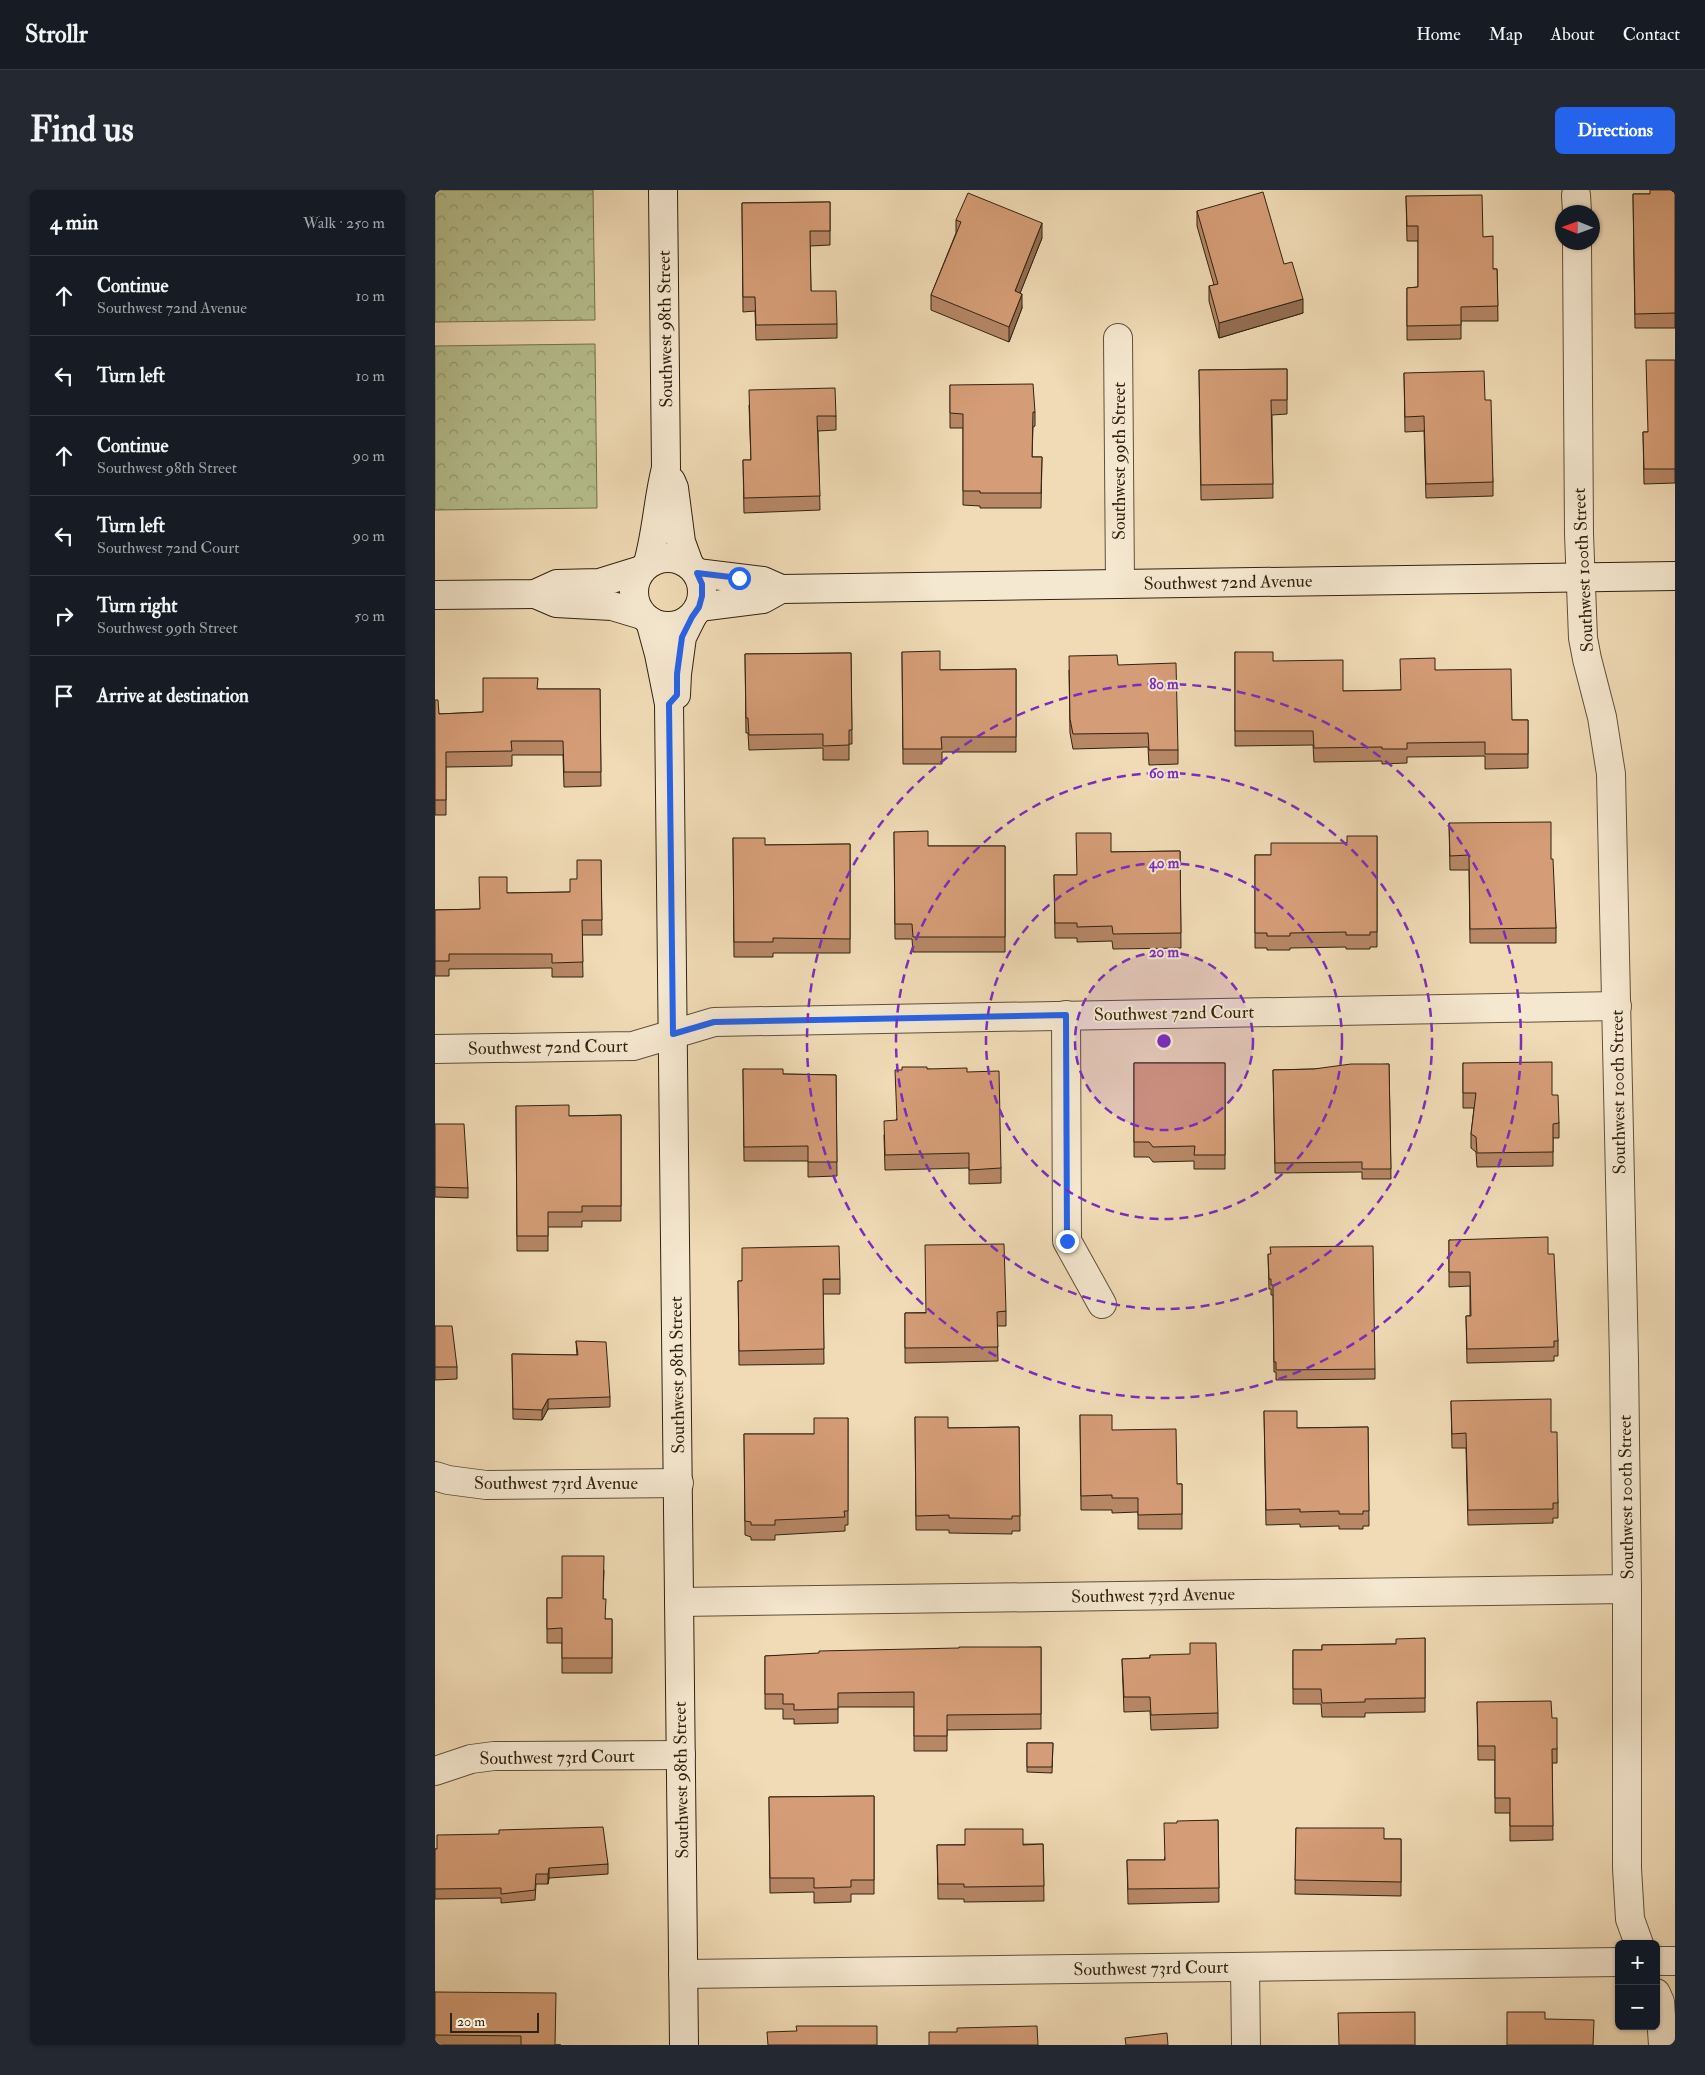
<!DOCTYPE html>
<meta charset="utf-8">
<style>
:root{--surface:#171b24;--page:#242831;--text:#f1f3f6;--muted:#9ea1a6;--line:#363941;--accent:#2563eb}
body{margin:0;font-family:"IM FELL Double Pica",serif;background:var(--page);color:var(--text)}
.controls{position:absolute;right:15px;bottom:15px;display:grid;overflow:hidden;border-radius:8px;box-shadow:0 1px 4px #0004}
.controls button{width:45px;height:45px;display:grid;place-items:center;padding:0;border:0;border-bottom:1px solid var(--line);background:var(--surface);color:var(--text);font:25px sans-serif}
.compass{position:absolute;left:1120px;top:15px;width:45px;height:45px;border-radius:50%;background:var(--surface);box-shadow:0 1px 4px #0004;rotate:271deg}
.scale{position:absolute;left:15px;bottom:12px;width:89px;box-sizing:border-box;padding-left:5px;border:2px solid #302212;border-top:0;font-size:14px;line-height:18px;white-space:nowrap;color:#302212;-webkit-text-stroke:4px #f5e8d0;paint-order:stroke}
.stop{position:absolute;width:15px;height:15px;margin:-11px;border:4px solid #2563eb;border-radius:50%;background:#fff}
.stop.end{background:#2563eb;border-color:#fff;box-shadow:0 1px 5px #0008}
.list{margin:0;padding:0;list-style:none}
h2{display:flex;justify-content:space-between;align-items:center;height:65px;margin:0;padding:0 20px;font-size:21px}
h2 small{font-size:16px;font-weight:400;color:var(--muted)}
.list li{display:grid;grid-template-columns:32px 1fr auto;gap:15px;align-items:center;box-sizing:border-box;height:80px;padding:0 20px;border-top:1px solid var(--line)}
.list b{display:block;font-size:19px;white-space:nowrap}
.list p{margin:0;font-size:16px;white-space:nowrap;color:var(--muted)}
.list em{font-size:16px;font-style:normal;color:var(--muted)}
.icon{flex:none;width:28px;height:28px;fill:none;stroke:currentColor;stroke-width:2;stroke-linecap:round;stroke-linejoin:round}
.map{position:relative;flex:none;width:1240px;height:1855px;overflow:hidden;border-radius:8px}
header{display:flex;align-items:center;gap:30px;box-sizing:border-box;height:70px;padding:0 25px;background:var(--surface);border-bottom:1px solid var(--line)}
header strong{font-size:24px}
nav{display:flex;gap:28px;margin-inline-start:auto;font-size:18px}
.intro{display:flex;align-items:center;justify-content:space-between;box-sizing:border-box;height:120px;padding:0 30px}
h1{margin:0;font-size:35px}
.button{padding:12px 22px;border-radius:8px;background:var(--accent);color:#fff;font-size:18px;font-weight:700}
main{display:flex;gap:30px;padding:0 30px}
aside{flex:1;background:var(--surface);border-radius:8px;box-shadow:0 1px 4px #0004}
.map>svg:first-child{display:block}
</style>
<header>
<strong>Strollr</strong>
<nav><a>Home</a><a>Map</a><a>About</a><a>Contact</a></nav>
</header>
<div class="intro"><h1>Find us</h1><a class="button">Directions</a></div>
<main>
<aside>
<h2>4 min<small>Walk · 250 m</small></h2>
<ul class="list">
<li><svg class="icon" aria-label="ahead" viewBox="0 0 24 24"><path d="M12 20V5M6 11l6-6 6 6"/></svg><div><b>Continue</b><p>Southwest 72nd Avenue</p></div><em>10 m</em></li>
<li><svg class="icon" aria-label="left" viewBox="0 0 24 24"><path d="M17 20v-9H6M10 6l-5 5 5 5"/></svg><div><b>Turn left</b></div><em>10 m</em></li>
<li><svg class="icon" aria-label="ahead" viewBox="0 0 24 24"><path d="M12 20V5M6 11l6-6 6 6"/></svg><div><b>Continue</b><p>Southwest 98th Street</p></div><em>90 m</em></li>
<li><svg class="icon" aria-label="left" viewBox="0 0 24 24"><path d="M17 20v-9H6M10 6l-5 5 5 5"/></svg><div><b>Turn left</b><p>Southwest 72nd Court</p></div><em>90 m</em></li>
<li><svg class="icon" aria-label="right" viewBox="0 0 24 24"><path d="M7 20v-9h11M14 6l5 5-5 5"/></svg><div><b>Turn right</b><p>Southwest 99th Street</p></div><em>50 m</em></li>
<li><svg class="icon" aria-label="arrive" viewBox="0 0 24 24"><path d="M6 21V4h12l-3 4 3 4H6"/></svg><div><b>Arrive at destination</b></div></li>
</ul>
</aside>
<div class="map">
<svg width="1240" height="1855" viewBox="0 0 1240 1855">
<defs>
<pattern id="park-crowns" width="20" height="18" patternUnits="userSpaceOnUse" patternTransform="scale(1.25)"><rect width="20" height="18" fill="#b7c190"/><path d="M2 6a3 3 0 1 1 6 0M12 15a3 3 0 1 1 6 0" fill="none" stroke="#959c74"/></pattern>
</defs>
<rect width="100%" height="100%" fill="#f0dbb6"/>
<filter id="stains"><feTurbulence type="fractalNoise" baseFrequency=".004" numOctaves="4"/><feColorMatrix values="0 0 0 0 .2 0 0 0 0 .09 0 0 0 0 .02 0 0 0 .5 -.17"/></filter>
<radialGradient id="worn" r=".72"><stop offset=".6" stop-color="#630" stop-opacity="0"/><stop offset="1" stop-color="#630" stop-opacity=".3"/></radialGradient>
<g fill="url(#park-crowns)" stroke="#747251">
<polygon points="0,0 158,0 160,130 0,132"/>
<polygon points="160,154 162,318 0,320 0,156"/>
</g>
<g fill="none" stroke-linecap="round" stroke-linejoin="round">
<g stroke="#60503b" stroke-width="30">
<g id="street">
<polyline points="1141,5 1142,22"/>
<polyline points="1142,52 1144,344 1148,448 1152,469 1167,527 1176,584 1189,1170 1192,1399 1192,1678 1195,1729 1204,1754"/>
<polyline points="683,148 685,394"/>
<polyline points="631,825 632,1051 667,1114"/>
<polyline points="0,859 198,856 279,832 1182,816"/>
<polyline points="0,1286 13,1290 51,1295 244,1293"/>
<polyline points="244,1412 1192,1399"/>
<polyline points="0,1581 36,1569 59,1566 246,1565"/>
<polyline points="1221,1771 1240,1771"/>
<polyline points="810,1777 811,1855"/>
<polyline points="248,1784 1184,1772"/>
<polyline points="1221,1803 1225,1812 1228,1855"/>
</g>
</g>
<g stroke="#302212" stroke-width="30">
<g id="secondary">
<polyline points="236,291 239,298 246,352 254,374"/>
<circle cx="233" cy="402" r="34"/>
<path d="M213,373C222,341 223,309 231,278L228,0"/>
<polyline points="262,383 328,391 346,399 1240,386"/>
<polyline points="100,404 121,413 177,416 207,425"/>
<polyline points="0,405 100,404 122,394 164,393 206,380"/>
<polyline points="264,417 328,409 346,399"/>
<polyline points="215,431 224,464 234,514 249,1855"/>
<polyline points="241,505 242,484 247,447 257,427"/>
</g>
</g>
<use href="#street" stroke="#f5e8d0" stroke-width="28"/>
<use href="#secondary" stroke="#f5e8d0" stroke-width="28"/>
</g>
<g fill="#b78766" stroke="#302212">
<polygon points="1240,0 1240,138 1200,138 1198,4 1215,4"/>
<polygon points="971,6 1048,47 1058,79 1062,79 1063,131 1026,131 1026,149 972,150 972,98 983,97 983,51 972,51"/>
<polygon points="395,12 395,55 375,56 376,101 402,134 402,148 321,150 320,121 308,122 307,13"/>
<polygon points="762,21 849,74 868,123 784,148 774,111 774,96 779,95 762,36"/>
<polygon points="521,30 607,48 585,103 587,118 574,152 496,120 496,105 521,43"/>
<polygon points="1240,170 1240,293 1209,294 1208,242 1213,242"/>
<polygon points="852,179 852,224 837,225 838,308 766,310 764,180"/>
<polygon points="969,183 1050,210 1058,292 1058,306 991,308 989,241 970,242"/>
<polygon points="515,195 600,222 600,236 598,237 597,267 607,267 606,318 545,318 545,316 528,315 528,238 515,238"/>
<polygon points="314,215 401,226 401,240 383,241 385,320 309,323 308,270 316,270"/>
<polygon points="467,462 505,480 581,479 581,562 507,562 507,574 468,574"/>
<polygon points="800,462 838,471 908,501 965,500 1000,480 1077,530 1093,530 1093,578 1050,579 1050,566 972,567 972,573 947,574 947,571 879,572 878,555 800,556"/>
<polygon points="416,463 417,554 414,554 414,570 388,570 388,558 314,560 313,543 311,543 310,464"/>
<polygon points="683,475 743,560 743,574 714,575 713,557 638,559 635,543 634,480"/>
<polygon points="103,499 165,499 166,596 129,597 128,565 77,565 77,576 11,577 11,625 0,625 0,510 4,524 48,522"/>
<polygon points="1014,633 1116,669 1121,738 1121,753 1035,753 1034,680 1015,680"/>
<polygon points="459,642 493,656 570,656 570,762 478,762 477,749 460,749"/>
<polygon points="942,646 942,757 935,757 935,759 911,759 911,757 855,758 855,760 832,760 832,758 820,758 820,665 836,665 912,653"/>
<polygon points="298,648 330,655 415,654 415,763 338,763 338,767 299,767"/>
<polygon points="745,661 746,758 678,759 677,751 642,752 642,748 620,748 619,685 642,685 676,662"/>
<polygon points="166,670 167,745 147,745 148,787 117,787 117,778 14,779 14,786 0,786 0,720 45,719 72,703 135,702 142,689"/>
<polygon points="699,873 790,873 790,979 759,979 759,971 718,972 714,967 699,967"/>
<polygon points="1028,873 1117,905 1124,933 1124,948 1118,948 1118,976 1042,977 1041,962 1036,958 1036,944 1039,918 1028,918"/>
<polygon points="954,874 956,989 927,989 927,982 840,983 838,880 879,879"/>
<polygon points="308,879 348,884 401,885 402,986 373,987 373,971 309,971"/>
<polygon points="492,879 532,882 566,978 566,993 534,994 534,978 450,980 449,945 461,930"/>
<polygon points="81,916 134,926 186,925 186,1031 147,1031 147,1037 113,1037 113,1061 82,1061"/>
<polygon points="0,934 33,998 33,1008 0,1007"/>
<polygon points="1014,1050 1113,1064 1123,1151 1123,1166 1119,1166 1119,1171 1032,1173 1031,1126 1035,1126 1035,1096 1014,1097"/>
<polygon points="833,1064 940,1179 940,1189 841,1190 841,1182 839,1182 838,1105 836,1105 836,1099 834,1099"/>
<polygon points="405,1089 405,1104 388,1104 389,1174 304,1175 303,1091"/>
<polygon points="571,1121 571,1136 562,1136 563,1171 470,1173 470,1123"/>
<polygon points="0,1136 22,1177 22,1189 0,1190"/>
<polygon points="141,1151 175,1207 175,1217 113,1219 107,1230 78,1229 77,1164 142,1165"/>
<polygon points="1016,1211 1116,1242 1123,1313 1123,1328 1118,1328 1118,1333 1033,1335 1031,1258 1017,1258"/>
<polygon points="829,1221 862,1238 933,1237 934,1336 928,1336 928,1339 904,1339 904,1336 865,1337 865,1334 831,1335"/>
<polygon points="645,1225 677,1240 742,1294 747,1294 747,1339 703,1339 703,1322 677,1323 677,1320 646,1320"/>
<polygon points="480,1227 513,1238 584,1237 585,1341 577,1341 577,1344 514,1343 514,1340 481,1340"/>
<polygon points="413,1228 413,1335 410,1335 410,1341 340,1345 340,1350 316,1350 316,1347 310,1345 309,1244 379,1244"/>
<polygon points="169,1380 168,1409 170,1429 177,1429 177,1483 127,1483 127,1453 112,1453 112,1408 127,1408"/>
<polygon points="990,1448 990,1522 930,1523 930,1527 887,1527 886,1514 858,1514 858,1460 887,1460 887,1455 961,1454"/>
<polygon points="606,1457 606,1539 512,1540 512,1561 479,1561 479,1517 403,1517 403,1533 359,1534 359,1529 348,1529 348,1519 330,1519 330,1466"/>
<polygon points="715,1465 783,1523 783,1538 716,1540 715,1521 689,1522 687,1469 715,1468"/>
<polygon points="1042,1512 1117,1528 1122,1559 1122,1573 1117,1573 1118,1650 1075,1651 1075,1623 1060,1623 1060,1570 1043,1570"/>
<polygon points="592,1553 618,1553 617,1583 592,1582"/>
<polygon points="439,1606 439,1704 416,1704 416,1712 379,1713 379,1702 335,1703 334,1607"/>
<polygon points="783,1630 784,1712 693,1714 692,1670 729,1670 742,1633"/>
<polygon points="861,1638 949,1649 966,1649 966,1706 860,1704"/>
<polygon points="608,1654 609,1711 529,1712 529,1709 503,1709 502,1655"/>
<polygon points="0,1659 173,1674 173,1684 114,1688 113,1694 101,1694 100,1710 66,1713 66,1708 0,1709"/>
<polygon points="0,1802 120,1855 126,1855 0,1855"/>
</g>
<g fill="#956e53" stroke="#302212">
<polygon points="607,33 607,48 580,116 580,101"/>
<polygon points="587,104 587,118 574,152 574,137"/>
<polygon points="868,109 868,123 784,148 784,133"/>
<polygon points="113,1209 113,1219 107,1230 107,1220"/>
<polygon points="114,1678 114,1688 113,1694 113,1684"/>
</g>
<g fill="#d59d77" stroke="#302212">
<polygon points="1215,0 1240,0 1240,123 1200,124 1198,4 1215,4"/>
<polygon points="828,2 849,74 857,72 868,109 784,133 774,96 783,94 762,21"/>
<polygon points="533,3 607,33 580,101 587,104 574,137 496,105 526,32 521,30"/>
<polygon points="1047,5 1048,47 1058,46 1058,79 1062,79 1063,116 1026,117 1026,135 972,136 972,98 983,97 983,36 972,36 971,6"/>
<polygon points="395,12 395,41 375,41 376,101 401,101 402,134 321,135 320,107 308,107 307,13"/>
<polygon points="1211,170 1240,170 1240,279 1209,279 1208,242 1213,242"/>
<polygon points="852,179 852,210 836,210 838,294 766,295 764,180"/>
<polygon points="1049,181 1050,210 1056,210 1058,292 991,294 989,226 970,227 969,183"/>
<polygon points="598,194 600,222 598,222 597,267 607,267 606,303 545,303 545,301 528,301 528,224 515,223 515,195"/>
<polygon points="400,198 401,226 382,226 385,306 309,308 308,270 316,270 314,200"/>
<polygon points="505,461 505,480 581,479 581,547 506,547 507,559 468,559 467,462"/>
<polygon points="800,462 838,462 838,471 908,470 908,501 966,500 965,469 1000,468 1000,480 1076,479 1077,530 1093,530 1093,564 1050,564 1050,552 972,553 972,559 947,559 947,557 879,558 878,541 800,541"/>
<polygon points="416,463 417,540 414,540 414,555 388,556 388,544 314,545 313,528 311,528 310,464"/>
<polygon points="682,465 683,475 741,473 743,560 714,560 713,543 638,544 635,529 634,466"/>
<polygon points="48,488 103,488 102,499 165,499 166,582 129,582 128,551 76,551 77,561 11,562 11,610 0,610 0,510 3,510 4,524 48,522"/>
<polygon points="1116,632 1116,669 1118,669 1121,738 1035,739 1034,665 1015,666 1014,633"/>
<polygon points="493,641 493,656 570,656 570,747 478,747 477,734 460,734 459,642"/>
<polygon points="641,643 676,643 676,662 745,661 746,743 678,744 677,736 642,737 642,733 620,733 619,685 642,685"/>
<polygon points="912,646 942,646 942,742 935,742 935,745 911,745 911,742 855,743 855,746 832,746 832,743 820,743 820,665 836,665 836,653 912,653"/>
<polygon points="298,648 330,648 330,655 415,654 415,749 338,748 338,752 299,752"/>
<polygon points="142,670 166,670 167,730 147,730 148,772 117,773 117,764 14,764 14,771 0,771 0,720 45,719 44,687 72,687 72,703 135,702 135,689 142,689"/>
<polygon points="1117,872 1117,905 1123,905 1124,933 1118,934 1118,962 1042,963 1041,947 1036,944 1041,903 1028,903 1028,873"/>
<polygon points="699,873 790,873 790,965 759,965 760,956 718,957 714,952 699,952"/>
<polygon points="916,874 954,874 956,979 927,979 927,972 840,973 838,880 879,879"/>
<polygon points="467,877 492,877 492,879 532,878 532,882 564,881 566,978 534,980 534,963 450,965 449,931 462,930 460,880 467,880"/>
<polygon points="308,879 348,879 348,884 401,885 402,972 373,972 373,956 309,957"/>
<polygon points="134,915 134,926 186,925 186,1016 147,1016 147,1022 113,1022 113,1046 82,1046 81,916"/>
<polygon points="0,934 29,934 33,998 0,997"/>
<polygon points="1113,1047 1113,1064 1119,1064 1123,1151 1119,1151 1119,1157 1032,1159 1031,1126 1036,1126 1035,1082 1014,1082 1014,1050"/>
<polygon points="569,1054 571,1121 562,1122 563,1157 470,1158 470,1123 491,1123 490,1055"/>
<polygon points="404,1056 405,1089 388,1089 389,1159 304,1161 303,1091 307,1091 307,1058"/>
<polygon points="938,1056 940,1179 841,1180 841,1172 839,1172 838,1095 836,1095 836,1089 834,1089 833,1064 836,1064 835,1057"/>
<polygon points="0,1136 17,1136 22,1177 0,1177"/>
<polygon points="141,1151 171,1152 175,1207 113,1209 107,1220 78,1219 77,1164 143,1165"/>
<polygon points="1116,1209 1116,1242 1122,1242 1123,1313 1118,1313 1118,1319 1033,1320 1031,1243 1017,1244 1016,1211"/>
<polygon points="829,1221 862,1221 862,1238 933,1237 934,1321 928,1321 928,1324 904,1324 904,1321 865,1322 865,1319 831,1320"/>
<polygon points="645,1225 677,1225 677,1240 741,1239 742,1294 747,1294 747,1324 703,1325 703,1308 677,1308 677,1305 646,1306"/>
<polygon points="480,1227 513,1227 513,1238 584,1237 585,1326 577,1326 577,1329 514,1328 514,1325 481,1326"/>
<polygon points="379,1228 413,1228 413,1321 409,1321 410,1327 340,1330 340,1335 316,1335 316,1332 310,1331 309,1244 379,1244"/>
<polygon points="127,1366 169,1366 168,1409 171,1409 170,1429 177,1429 177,1468 127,1468 127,1438 112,1439 112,1408 127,1408"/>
<polygon points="990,1448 990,1508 930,1509 930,1512 887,1513 886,1499 858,1499 858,1460 887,1460 887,1455 961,1454 961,1449"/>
<polygon points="755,1453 781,1453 783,1523 716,1525 715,1507 689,1507 687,1469 715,1468 715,1465 755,1464"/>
<polygon points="524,1457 606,1457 606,1524 512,1525 512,1546 479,1546 479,1502 403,1503 403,1519 359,1520 359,1514 348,1514 348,1504 330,1504 330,1466 384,1463 384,1461 524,1458"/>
<polygon points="1116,1511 1117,1528 1122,1528 1122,1559 1117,1559 1118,1636 1075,1636 1075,1608 1060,1608 1060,1556 1043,1556 1042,1512"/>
<polygon points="592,1553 618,1553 617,1577 592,1577"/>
<polygon points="439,1606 439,1690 416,1690 416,1697 379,1698 379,1688 335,1688 334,1607"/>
<polygon points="783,1630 784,1698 693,1699 692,1670 730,1670 729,1633 742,1633 742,1631"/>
<polygon points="168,1637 173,1674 114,1678 113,1684 101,1684 100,1700 66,1704 66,1698 0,1699 0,1659 2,1659 2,1645 64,1644 64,1640"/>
<polygon points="861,1638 949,1638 949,1649 966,1649 966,1692 860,1690"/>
<polygon points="530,1639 588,1639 588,1655 608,1654 609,1696 529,1697 529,1694 503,1694 502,1655 530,1655"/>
<polygon points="0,1802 121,1803 120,1855 125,1855 86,1855 86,1846 0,1845"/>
<polygon points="980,1822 980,1855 904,1855 903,1823"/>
<polygon points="1072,1822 1110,1822 1110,1829 1159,1830 1158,1855 1072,1855"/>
<polygon points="361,1836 442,1836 442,1855 333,1855 332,1842 362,1841"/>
<polygon points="602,1836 603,1855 494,1855 494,1842 522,1842 522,1838"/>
<polygon points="732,1843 733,1855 691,1855 690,1848"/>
</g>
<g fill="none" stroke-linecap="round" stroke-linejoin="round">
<polyline stroke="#2563eb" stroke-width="6" points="304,388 262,383 267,394 267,406 264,417 257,427 247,447 242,484 242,505 234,514 238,844 279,832 631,825 632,1051"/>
</g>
<circle cx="729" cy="851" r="89" fill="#7b2cbf" fill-opacity=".12"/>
<g fill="none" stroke="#7b2cbf" stroke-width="2.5" stroke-dasharray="9 6">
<circle cx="729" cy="851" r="89"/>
<circle cx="729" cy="851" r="178"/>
<circle cx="729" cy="851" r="268"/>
<circle cx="729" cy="851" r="357"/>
</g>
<g text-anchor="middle" stroke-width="4" stroke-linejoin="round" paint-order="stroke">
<g font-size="18" fill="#302212" stroke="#f5e8d0">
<text transform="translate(230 139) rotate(-91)" y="6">Southwest 98th Street</text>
<text transform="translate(684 271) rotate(-90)" y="6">Southwest 99th Street</text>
<text transform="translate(1148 380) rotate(-93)" y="6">Southwest 100th Street</text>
<text transform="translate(793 392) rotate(-1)" y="6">Southwest 72nd Avenue</text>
<text transform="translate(739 823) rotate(-1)" y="6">Southwest 72nd Court</text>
<text transform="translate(113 857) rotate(-1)" y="6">Southwest 72nd Court</text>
<text transform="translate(1183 902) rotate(-91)" y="6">Southwest 100th Street</text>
<text transform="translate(242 1185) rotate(-91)" y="6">Southwest 98th Street</text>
<text x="121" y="1299">Southwest 73rd Avenue</text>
<text transform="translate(1191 1307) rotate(-91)" y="6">Southwest 100th Street</text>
<text transform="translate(718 1405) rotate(-1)" y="6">Southwest 73rd Avenue</text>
<text transform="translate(122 1567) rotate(-1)" y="6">Southwest 73rd Court</text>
<text transform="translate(246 1590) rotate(-91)" y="6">Southwest 98th Street</text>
<text transform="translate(716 1778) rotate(-1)" y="6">Southwest 73rd Court</text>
</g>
</g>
<circle cx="729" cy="851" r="8" fill="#7b2cbf" stroke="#f5e8d0" stroke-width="2.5"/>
<g font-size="15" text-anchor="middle" font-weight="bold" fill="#7b2cbf" stroke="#f5e8d0" stroke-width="4" stroke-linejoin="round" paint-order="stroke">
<text x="729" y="499">80 m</text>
<text x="729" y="588">60 m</text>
<text x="729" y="678">40 m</text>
<text x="729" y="767">20 m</text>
</g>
<rect width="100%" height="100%" filter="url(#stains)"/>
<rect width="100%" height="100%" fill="url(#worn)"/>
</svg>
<div class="controls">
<button>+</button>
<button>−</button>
</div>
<svg class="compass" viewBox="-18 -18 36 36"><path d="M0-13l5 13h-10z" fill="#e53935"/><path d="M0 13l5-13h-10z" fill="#9ea1a6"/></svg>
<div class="scale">20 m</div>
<div class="stop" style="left:304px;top:388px"></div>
<div class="stop end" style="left:632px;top:1051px"></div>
</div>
</main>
